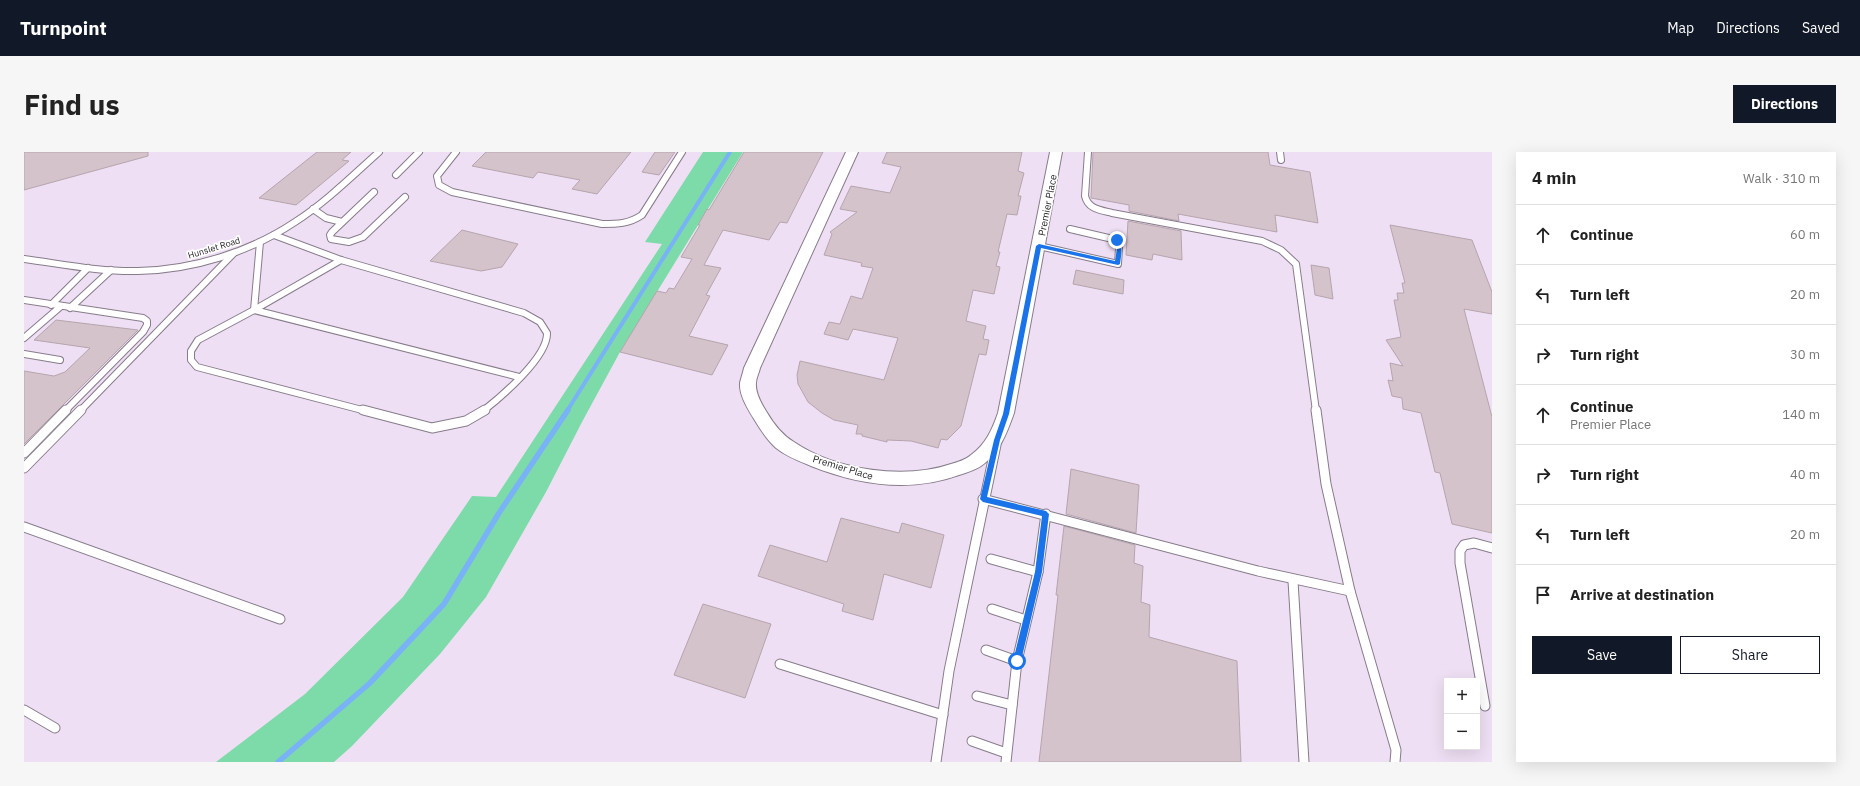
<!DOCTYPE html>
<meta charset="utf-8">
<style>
:root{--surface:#fff;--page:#f6f6f6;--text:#222;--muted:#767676;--line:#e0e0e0;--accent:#111827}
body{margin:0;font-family:"IBM Plex Sans",sans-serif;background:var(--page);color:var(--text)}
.controls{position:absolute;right:12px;bottom:12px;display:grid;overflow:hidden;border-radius:0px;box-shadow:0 4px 16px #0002}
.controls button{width:36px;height:36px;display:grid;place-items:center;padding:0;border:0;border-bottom:1px solid var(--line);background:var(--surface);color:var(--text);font:20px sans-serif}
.stop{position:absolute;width:12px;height:12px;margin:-9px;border:3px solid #1a73e8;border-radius:50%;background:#fff}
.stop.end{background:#1a73e8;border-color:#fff;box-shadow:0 1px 4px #0008}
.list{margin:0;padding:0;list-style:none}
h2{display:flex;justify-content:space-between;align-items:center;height:52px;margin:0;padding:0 16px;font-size:17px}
h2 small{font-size:13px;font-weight:400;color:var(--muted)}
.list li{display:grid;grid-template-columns:26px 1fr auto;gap:12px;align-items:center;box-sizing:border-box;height:60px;padding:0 16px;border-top:1px solid var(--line)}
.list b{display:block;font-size:15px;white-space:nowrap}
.list p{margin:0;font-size:13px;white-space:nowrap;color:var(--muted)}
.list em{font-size:13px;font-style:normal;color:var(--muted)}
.actions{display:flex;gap:8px;padding:12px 16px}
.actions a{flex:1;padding:9px 0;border:1px solid var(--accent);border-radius:0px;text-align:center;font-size:14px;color:var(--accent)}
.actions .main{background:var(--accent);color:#fff}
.icon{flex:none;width:22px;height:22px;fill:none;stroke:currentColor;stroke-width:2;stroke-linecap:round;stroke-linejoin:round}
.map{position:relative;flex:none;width:1468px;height:610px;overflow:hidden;border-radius:0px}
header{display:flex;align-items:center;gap:24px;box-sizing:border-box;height:56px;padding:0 20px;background:var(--accent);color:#fff}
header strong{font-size:19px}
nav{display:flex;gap:22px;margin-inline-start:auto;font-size:14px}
.intro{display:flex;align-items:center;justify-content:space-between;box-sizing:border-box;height:96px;padding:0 24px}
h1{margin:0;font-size:28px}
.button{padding:10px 18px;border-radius:0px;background:var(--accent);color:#fff;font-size:14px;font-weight:700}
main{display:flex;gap:24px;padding:0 24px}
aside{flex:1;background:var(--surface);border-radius:0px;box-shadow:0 4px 16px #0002}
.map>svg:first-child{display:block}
</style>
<header>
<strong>Turnpoint</strong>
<nav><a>Map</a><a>Directions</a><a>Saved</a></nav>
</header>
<div class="intro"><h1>Find us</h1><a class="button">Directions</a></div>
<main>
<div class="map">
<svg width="1468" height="610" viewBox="0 0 1468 610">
<rect width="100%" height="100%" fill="#faeefd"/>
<path fill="#efdff4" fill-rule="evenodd" d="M0,0H1468V610H0ZM1423,529H1453V595H1423Z"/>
<polygon fill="#7ddba9" points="679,0 719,0 596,200 558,270 522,340 462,445 416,502 328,594 310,610 192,610 281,542 379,445 448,344 472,345 638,92 621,90"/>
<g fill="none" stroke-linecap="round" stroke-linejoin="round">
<polyline stroke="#79b2f6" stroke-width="4" points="543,259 706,0"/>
<polyline stroke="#79b2f6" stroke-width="5.5" points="254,610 346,531 420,452 475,361 544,258"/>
</g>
<g fill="#d5c3cc" stroke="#b6a4ad">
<polygon points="0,0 124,0 124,4 0,38"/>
<polygon points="293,0 327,0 318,8 325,9 272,53 235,46"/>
<polygon points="462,0 607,0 573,42 548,37 556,28 514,20 509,26 448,14"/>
<polygon points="631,0 651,0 635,23 618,20"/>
<polygon points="720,0 799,0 763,71 756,70 745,88 699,78 680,113 697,116 682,143 686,144 665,184 704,193 688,223 596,200 633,139 642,141 645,136 650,137 668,107 657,105 676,73 674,73 683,57 685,58"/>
<polygon points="863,0 998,0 994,19 1000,21 994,44 997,44 993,63 983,62 974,100 976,100 972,114 976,115 970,142 949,138 942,169 962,174 959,187 965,188 962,203 955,202 937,274 923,288 917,287 914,296 887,289 863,288 863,290 838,284 838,282 832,282 834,273 810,268 798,261 784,250 774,232 773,223 776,209 860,228 874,186 829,177 824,188 800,182 805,170 816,172 827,144 838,147 849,116 837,114 838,111 800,103 808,82 806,80 833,60 816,57 827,34 866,41 877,15 858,11"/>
<polygon points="1069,0 1244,0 1246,13 1286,20 1294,71 1251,63 1253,80 1154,62 1155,69 1105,59 1105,53 1067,46"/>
<polygon points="1104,69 1157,79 1158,108 1129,102 1128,108 1102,103"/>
<polygon points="1366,73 1448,88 1468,140 1468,162 1440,157 1468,265 1468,381 1428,372 1416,321 1411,320 1397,261 1379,257 1378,246 1368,244 1364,228 1369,229 1366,211 1379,214 1362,188 1377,185 1370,148 1374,148 1373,141 1380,141 1378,131 1381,131"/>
<polygon points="438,78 494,92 478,115 457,119 406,109"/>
<polygon points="1287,113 1305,116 1309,147 1291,143"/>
<polygon points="1052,118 1100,128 1099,142 1049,132"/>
<polygon points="32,168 114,178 0,292 0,219 30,224 41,220 66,196 10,188"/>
<polygon points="1047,317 1115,333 1112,381 1042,362"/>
<polygon points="817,366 875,381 878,371 920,383 907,436 860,422 849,468 818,459 820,452 734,424 746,393 803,410"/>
<polygon points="1040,374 1111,393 1110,411 1119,414 1117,450 1126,453 1125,485 1213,509 1217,610 1015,610 1034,443 1032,443"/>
<polygon points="679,452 747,472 721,546 650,523"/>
</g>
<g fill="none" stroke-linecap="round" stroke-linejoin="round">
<g stroke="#867c8a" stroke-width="8">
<g id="lane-far1">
<path d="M432,0L413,24L415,33L428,40L578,72C593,72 605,72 618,63L658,0"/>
<path d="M1064,0L1061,44C1064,57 1076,58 1088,61L1238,89L1257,98L1272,112L1292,259"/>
<polyline points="1256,0 1257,8"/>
<polyline points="372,23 395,0"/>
<polyline points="350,40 308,80 306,83 307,87 325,90 339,85 381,45"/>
<polyline points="289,57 302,66 318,70"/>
<path d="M250,83L317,108L500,161L516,170L523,181C524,205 477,245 459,259"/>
<polyline points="236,90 230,158 174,188 167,199 167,208 173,215 342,259"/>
<polyline points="1015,94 1094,112 1095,96 1093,88 1046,77"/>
<path d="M0,107C38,112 76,120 114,119C169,118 226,100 271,70C302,50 328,24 355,0"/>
<polyline points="317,108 230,158 495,225"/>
<polyline points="0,148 119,166 123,169 123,173 119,180 41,259"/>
<polyline points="27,153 64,116"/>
<polyline points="46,156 87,118"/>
<polyline points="0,186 36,155"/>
<polyline points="0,202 36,208"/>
<polyline points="56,259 210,101"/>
</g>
</g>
<g stroke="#867c8a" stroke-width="11">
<g id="lane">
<polyline points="339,258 408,276 442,269 461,258"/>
<polyline points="0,301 42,258"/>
<polyline points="0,316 57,258"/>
<polyline points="959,347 1234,419 1326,439 1302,332 1292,258"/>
<polyline points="0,375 256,467"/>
<polyline points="967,407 1014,420"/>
<polyline points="1269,429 1280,610"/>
<polyline points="1326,439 1372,598 1371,610"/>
<polyline points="968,457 1002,468"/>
<polyline points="962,498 993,509"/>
<polyline points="756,512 919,563"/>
<polyline points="953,544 988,553"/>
<polyline points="1461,554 1436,411 1436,399 1440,393 1450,391 1468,396"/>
<polyline points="0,558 31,576"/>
<polyline points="948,589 982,601"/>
<polyline points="912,610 925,519 972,293"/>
<polyline points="982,610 993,509 1014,420 1022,362"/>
</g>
</g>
<g stroke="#867c8a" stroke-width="2">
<path id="street" d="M822,0H834L736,216C735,221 732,226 732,231C731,240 737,251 742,259C749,271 758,283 770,290C811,318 880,328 927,312C934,310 941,308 947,303C962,292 968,278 974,261L1026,0H1038L990,261C983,281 975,302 957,314C951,318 942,321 935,323C885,341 835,333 787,314C775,309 762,304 752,296C743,288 736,277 730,267C724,257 715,243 716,231C717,226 719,221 720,216Z"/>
</g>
<use href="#lane-far1" stroke="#fff" stroke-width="6"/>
<use href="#lane" stroke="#fff" stroke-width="9"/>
<use href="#street" fill="#fff" fill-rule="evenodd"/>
</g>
<path fill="#1a73e8" d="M1093,87C1100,93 1097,103 1096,112L1094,113L1017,96L985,262L976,288L963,345L1022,359L1025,362L1018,420L997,509L993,512L989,509L1011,420L1018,364L959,350L956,347L970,288L979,262L1012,94L1015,92L1091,109L1093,96L1090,88Z"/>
<g text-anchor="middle" stroke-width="3.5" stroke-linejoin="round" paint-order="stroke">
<g font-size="9" fill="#29252a" stroke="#fff">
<text transform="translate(190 96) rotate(-17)" y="3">Hunslet Road</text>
</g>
<g font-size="10" fill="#29252a" stroke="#fff">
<text transform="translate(1023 53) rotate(-79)" y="4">Premier Place</text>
<text transform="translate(819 315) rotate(17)" y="4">Premier Place</text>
</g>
</g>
</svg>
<div class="controls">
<button>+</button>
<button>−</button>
</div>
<div class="stop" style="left:993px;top:509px"></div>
<div class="stop end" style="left:1093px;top:88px"></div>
</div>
<aside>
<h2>4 min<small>Walk · 310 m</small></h2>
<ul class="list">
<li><svg class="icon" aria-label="ahead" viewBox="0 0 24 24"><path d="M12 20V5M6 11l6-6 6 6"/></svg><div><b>Continue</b></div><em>60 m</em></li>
<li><svg class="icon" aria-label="left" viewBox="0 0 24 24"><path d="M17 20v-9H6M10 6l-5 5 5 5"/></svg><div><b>Turn left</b></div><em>20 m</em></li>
<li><svg class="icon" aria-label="right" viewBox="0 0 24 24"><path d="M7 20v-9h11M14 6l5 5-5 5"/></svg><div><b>Turn right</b></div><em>30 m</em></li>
<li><svg class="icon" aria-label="ahead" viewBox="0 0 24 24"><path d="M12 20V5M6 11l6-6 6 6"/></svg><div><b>Continue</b><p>Premier Place</p></div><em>140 m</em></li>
<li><svg class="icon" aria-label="right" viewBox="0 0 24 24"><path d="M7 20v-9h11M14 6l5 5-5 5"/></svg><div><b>Turn right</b></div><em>40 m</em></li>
<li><svg class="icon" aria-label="left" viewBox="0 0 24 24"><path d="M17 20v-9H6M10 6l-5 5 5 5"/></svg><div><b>Turn left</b></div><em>20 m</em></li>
<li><svg class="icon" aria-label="arrive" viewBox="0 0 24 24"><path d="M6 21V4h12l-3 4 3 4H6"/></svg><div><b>Arrive at destination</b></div></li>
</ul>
<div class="actions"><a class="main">Save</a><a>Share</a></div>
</aside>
</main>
